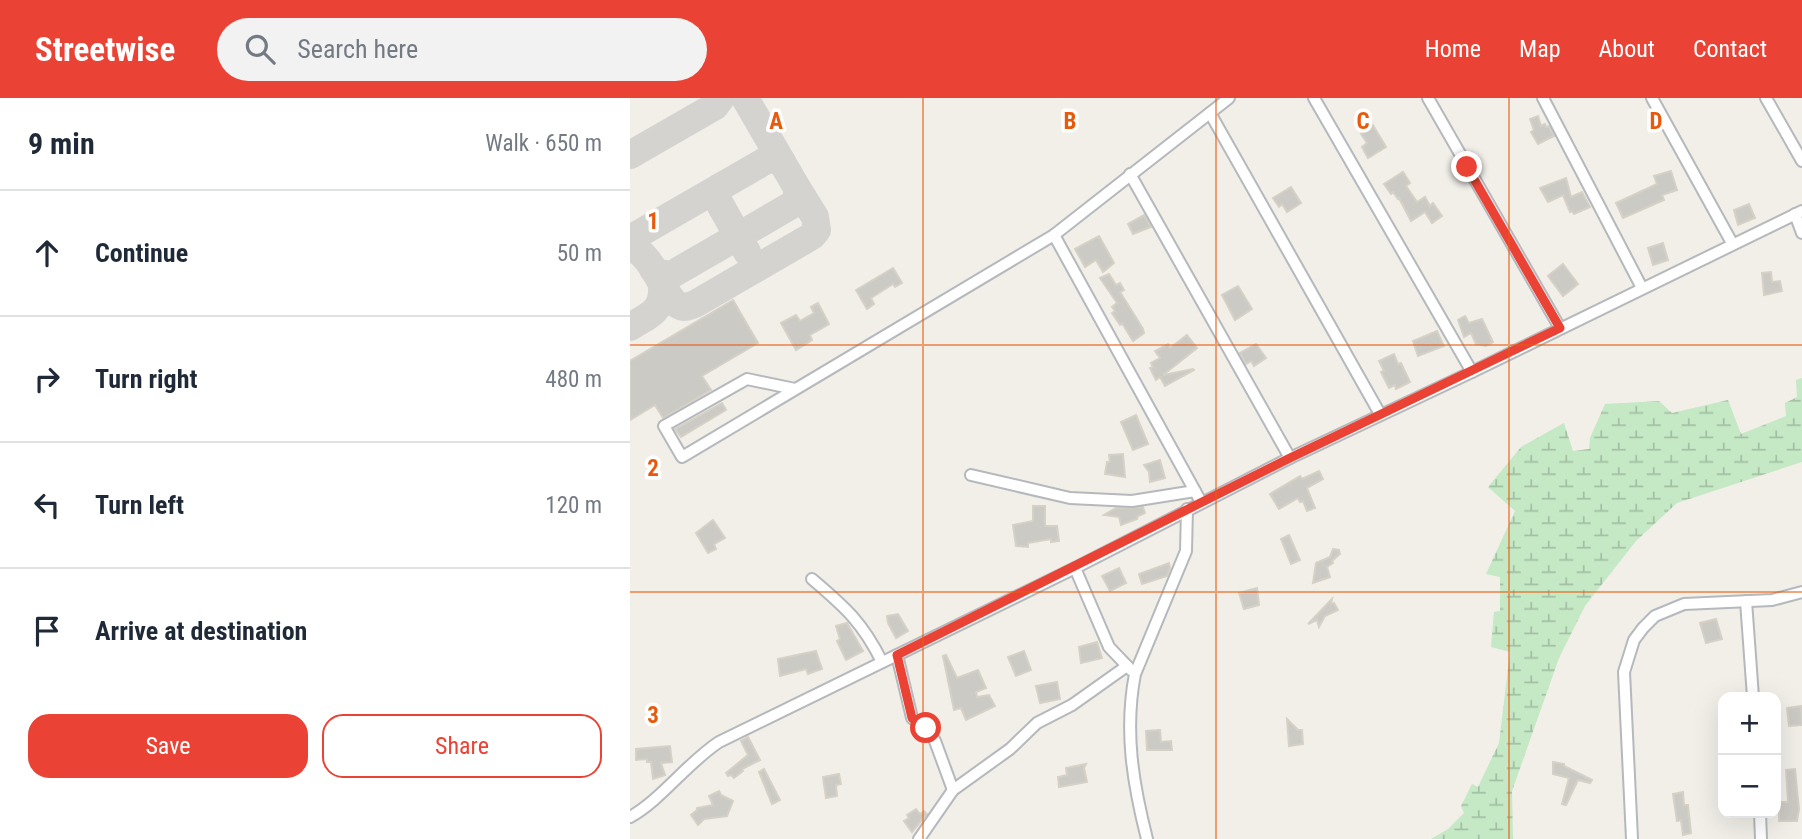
<!DOCTYPE html>
<meta charset="utf-8">
<style>
:root{--surface:#fff;--page:#f2f2f3;--text:#1f2937;--muted:#747a83;--line:#e0e1e3;--accent:#ea4335}
body{margin:0;font-family:"Roboto Condensed",sans-serif;background:var(--page);color:var(--text)}
.controls{position:absolute;right:21px;bottom:21px;display:grid;overflow:hidden;border-radius:14px;box-shadow:0 7px 28px #0002}
.controls button{width:63px;height:63px;display:grid;place-items:center;padding:0;border:0;border-bottom:2px solid var(--line);background:var(--surface);color:var(--text);font:35px sans-serif}
.stop{position:absolute;width:21px;height:21px;margin:-16px;border:5px solid #ea4335;border-radius:50%;background:#fff}
.stop.end{background:#ea4335;border-color:#fff;box-shadow:0 2px 7px #0008}
.list{margin:0;padding:0;list-style:none}
h2{display:flex;justify-content:space-between;align-items:center;height:91px;margin:0;padding:0 28px;font-size:30px}
h2 small{font-size:23px;font-weight:400;color:var(--muted)}
.list li{display:grid;grid-template-columns:46px 1fr auto;gap:21px;align-items:center;box-sizing:border-box;height:126px;padding:0 28px;border-top:2px solid var(--line)}
.list b{display:block;font-size:26px;white-space:nowrap}
.list em{font-size:23px;font-style:normal;color:var(--muted)}
.actions{display:flex;gap:14px;padding:21px 28px}
.actions a{flex:1;padding:16px 0;border:2px solid var(--accent);border-radius:21px;text-align:center;font-size:24px;color:var(--accent)}
.actions .main{background:var(--accent);color:#fff}
.icon{flex:none;width:38px;height:38px;fill:none;stroke:currentColor;stroke-width:2;stroke-linecap:round;stroke-linejoin:round}
.map{position:relative;flex:none;width:1172px;height:741px;overflow:hidden}
header{display:flex;align-items:center;gap:42px;box-sizing:border-box;height:98px;padding:0 35px;background:var(--accent);color:#fff}
header strong{font-size:33px}
nav{display:flex;gap:38px;margin-inline-start:auto;font-size:24px}
.search{width:490px;height:63px;background:var(--page);display:flex;align-items:center;gap:18px;box-sizing:border-box;padding:0 24px;border-radius:38px;color:var(--muted);font-size:26px}
main{display:flex}
aside{flex:1;background:var(--surface)}
.map>svg:first-child{display:block}
</style>
<header>
<strong>Streetwise</strong>
<div class="search"><svg class="icon" aria-label="search" viewBox="0 0 24 24"><circle cx="10" cy="10" r="6"/><path d="M15 15l6 6"/></svg>Search here</div>
<nav><a>Home</a><a>Map</a><a>About</a><a>Contact</a></nav>
</header>
<main>
<aside>
<h2>9 min<small>Walk · 650 m</small></h2>
<ul class="list">
<li><svg class="icon" aria-label="ahead" viewBox="0 0 24 24"><path d="M12 20V5M6 11l6-6 6 6"/></svg><div><b>Continue</b></div><em>50 m</em></li>
<li><svg class="icon" aria-label="right" viewBox="0 0 24 24"><path d="M7 20v-9h11M14 6l5 5-5 5"/></svg><div><b>Turn right</b></div><em>480 m</em></li>
<li><svg class="icon" aria-label="left" viewBox="0 0 24 24"><path d="M17 20v-9H6M10 6l-5 5 5 5"/></svg><div><b>Turn left</b></div><em>120 m</em></li>
<li><svg class="icon" aria-label="arrive" viewBox="0 0 24 24"><path d="M6 21V4h12l-3 4 3 4H6"/></svg><div><b>Arrive at destination</b></div></li>
</ul>
<div class="actions"><a class="main">Save</a><a>Share</a></div>
</aside>
<div class="map">
<svg width="1172" height="741" viewBox="0 0 1172 741">
<defs>
<pattern id="wetland-marsh" width="20" height="14" patternUnits="userSpaceOnUse" patternTransform="scale(1.75)"><rect width="20" height="14" fill="#c5e8c5"/><path d="M1 5h8M5 5V1M11 12h8M15 12V8" fill="none" stroke="#a3c0a4"/></pattern>
</defs>
<rect width="100%" height="100%" fill="#f1efe8"/>
<polygon fill="url(#wetland-marsh)" points="1172,280 1172,364 1047,405 1006,443 955,508 929,560 882,693 883,741 801,741 818,731 834,715 831,708 842,686 848,689 869,645 880,554 861,549 864,514 870,513 870,479 856,476 885,413 858,389 891,349 934,325 943,353 959,351 960,340 975,306 1029,303 1042,315 1098,302 1111,336 1156,318 1155,305 1167,299 1166,282"/>
<g fill="none" stroke-linecap="round" stroke-linejoin="round">
<g stroke="#d4d3d0" stroke-width="28">
<polyline points="0,57 85,8 91,0"/>
<polyline points="90,89 87,101 117,154"/>
<polyline points="0,141 135,63 141,61 152,64"/>
<path d="M0,149C27,157 34,208 54,209C58,209 61,207 65,206L182,138L187,132L185,119L167,90"/>
<polyline points="23,171 29,175 41,177 167,104 167,90 115,0"/>
<path d="M0,229C21,216 34,213 32,185"/>
</g>
</g>
<g fill="#cccac5" stroke="#d6d1c6" stroke-width="2">
<polygon points="908,18 911,28 915,26 916,29 919,28 924,38 908,46 901,34 904,32 900,21"/>
<polygon points="741,24 756,49 738,60 732,49 737,45 731,36 735,34 732,30"/>
<polygon points="1041,73 1047,92 1032,97 1034,102 993,120 986,105 1027,86 1024,78"/>
<polygon points="773,74 780,85 776,88 787,104 795,99 800,108 803,105 812,118 802,125 795,114 781,123 769,100 768,101 763,94 761,96 754,86"/>
<polygon points="936,80 941,99 952,94 960,109 944,116 942,113 940,114 933,97 918,104 910,90"/>
<polygon points="661,89 671,105 657,114 652,106 649,109 643,100"/>
<polygon points="1119,106 1125,120 1108,127 1104,112"/>
<polygon points="514,117 521,129 503,136 498,126"/>
<polygon points="469,138 484,165 473,174 466,162 455,169 445,151"/>
<polygon points="1033,145 1038,162 1023,167 1018,150"/>
<polygon points="933,166 948,186 933,198 918,178"/>
<polygon points="263,170 272,185 265,189 263,186 241,200 244,206 237,211 226,192"/>
<polygon points="1141,174 1142,184 1150,183 1152,193 1134,197 1132,175"/>
<polygon points="479,176 486,187 490,185 494,192 490,194 513,231 514,235 503,243 492,225 490,227 482,215 485,213 482,209 487,205 470,180"/>
<polygon points="608,188 622,211 605,222 592,197"/>
<polygon points="103,202 128,245 72,278 81,292 33,320 25,307 0,322 0,263"/>
<polygon points="188,205 199,226 180,237 182,242 166,252 151,225 166,217 170,223 184,215 181,209"/>
<polygon points="835,218 839,225 852,221 863,244 856,248 846,246 841,235 834,239 828,222"/>
<polygon points="807,233 814,248 788,258 783,243"/>
<polygon points="557,237 567,250 533,277 563,271 564,272 535,288 530,279 526,282 520,270 523,269 521,265 530,260 525,253 538,246 540,250"/>
<polygon points="626,246 636,260 624,268 621,263 616,266 610,255"/>
<polygon points="764,256 768,266 771,265 780,284 766,291 765,287 759,290 751,274 754,273 749,263"/>
<polygon points="92,305 96,312 51,339 45,331"/>
<polygon points="506,317 518,346 503,352 491,324"/>
<polygon points="493,356 495,379 475,376 477,364 480,364 479,357"/>
<polygon points="530,362 535,380 520,384 519,374 514,367"/>
<polygon points="689,373 693,381 677,390 685,410 677,413 673,403 670,404 668,400 649,411 640,396 670,378 672,381"/>
<polygon points="403,408 415,408 415,428 427,428 429,443 421,444 421,441 398,445 398,449 386,448 383,427 403,423"/>
<polygon points="513,409 515,415 508,418 507,421 491,427 489,419 474,417 486,410"/>
<polygon points="83,422 95,440 84,446 86,451 78,455 66,435"/>
<polygon points="659,437 670,462 661,466 651,441"/>
<polygon points="703,451 709,452 710,456 702,463 703,465 697,469 700,479 683,485 686,465 700,459"/>
<polygon points="539,465 540,470 537,478 512,486 509,476"/>
<polygon points="489,470 496,485 480,493 472,478"/>
<polygon points="627,490 629,507 614,511 609,495"/>
<polygon points="702,501 701,506 704,505 708,512 695,518 689,529 687,522 678,526"/>
<polygon points="268,516 278,533 266,540 258,525 257,518"/>
<polygon points="1086,521 1092,541 1076,545 1070,525"/>
<polygon points="217,525 233,553 216,562 207,543 210,541 206,528"/>
<polygon points="467,544 472,560 451,565 449,549"/>
<polygon points="186,553 192,571 178,576 176,571 150,578 148,561"/>
<polygon points="394,553 401,572 386,578 378,559"/>
<polygon points="316,557 327,580 348,572 356,590 346,594 347,599 359,597 365,608 336,622 331,610 324,612 313,558"/>
<polygon points="427,584 430,601 410,605 406,588"/>
<polygon points="1171,608 1172,627 1159,628 1157,610"/>
<polygon points="657,621 668,632 672,632 673,646 659,648"/>
<polygon points="530,632 531,644 541,643 542,652 517,652 516,633"/>
<polygon points="118,639 130,662 112,671 113,673 104,680 101,677 98,678 96,675 118,657 111,643"/>
<polygon points="40,648 42,664 31,665 35,677 23,681 21,664 17,664 17,661 6,662 6,651"/>
<polygon points="923,664 934,666 934,668 962,682 960,685 948,682 936,707 932,706 939,680 923,676"/>
<polygon points="456,666 454,670 457,684 429,689 428,679 437,677 436,670"/>
<polygon points="134,671 150,702 142,706 129,674"/>
<polygon points="1165,671 1169,711 1167,723 1149,723 1149,704 1158,704 1156,672"/>
<polygon points="209,676 211,686 206,687 207,698 196,700 193,679"/>
<polygon points="89,693 91,697 103,703 97,718 74,721 68,727 61,717 67,712 67,710 83,707 79,698"/>
<polygon points="1053,694 1054,707 1058,707 1061,735 1053,737 1051,722 1047,723 1043,696"/>
<polygon points="286,711 290,716 294,713 297,716 282,734 274,723 279,720 277,717"/>
</g>
<g fill="none" stroke-linecap="round" stroke-linejoin="round">
<g stroke="#b5b8bc" stroke-width="14">
<g id="street">
<polyline points="684,0 842,274"/>
<polyline points="798,0 930,230"/>
<polyline points="913,0 1012,190"/>
<polyline points="1022,0 1102,145"/>
<polyline points="1136,0 1172,63"/>
<polyline points="580,15 750,316"/>
<polyline points="500,76 660,360"/>
<polyline points="1165,116 1172,135"/>
<polyline points="424,137 571,404"/>
<polyline points="165,291 117,281 34,328 52,359 424,137 599,0"/>
<polyline points="341,377 440,400 502,403 565,393"/>
<polyline points="445,470 479,549 501,572"/>
<path d="M182,481C215,509 233,525 252,564"/>
<polyline points="1116,503 1123,599"/>
<polyline points="267,557 282,620 296,630 305,643 323,692"/>
<polyline points="1130,715 1131,741"/>
<path d="M0,719C31,702 57,665 89,644L445,470L660,360L842,274L1172,113"/>
<polyline points="289,741 323,692 380,651 407,625 442,607 497,568"/>
<path d="M517,741C503,686 494,633 505,576L556,453L557,411"/>
<polyline points="1002,741 994,574 1004,542 1013,530 1025,518 1054,506 1142,502 1172,494"/>
</g>
</g>
<use href="#street" stroke="#fff" stroke-width="10"/>
</g>
<g fill="none" stroke-linecap="round" stroke-linejoin="round">
<polyline stroke="#ea4335" stroke-width="9" points="296,630 282,620 267,557 660,360 930,230 837,69"/>
</g>
<path fill="none" stroke="#e8590c" stroke-width="2" stroke-opacity="0.55" d="M293,0V741M586,0V741M879,0V741M0,247H1172M0,494H1172"/>
<g font-size="23" text-anchor="middle" font-weight="bold" fill="#e8590c" stroke="#fff" stroke-width="7" stroke-linejoin="round" paint-order="stroke">
<text x="146" y="31">A</text>
<text x="440" y="31">B</text>
<text x="733" y="31">C</text>
<text x="1026" y="31">D</text>
<text x="23" y="131">1</text>
<text x="23" y="378">2</text>
<text x="23" y="625">3</text>
</g>
</svg>
<div class="controls">
<button>+</button>
<button>−</button>
</div>
<div class="stop" style="left:296px;top:630px"></div>
<div class="stop end" style="left:837px;top:69px"></div>
</div>
</main>
